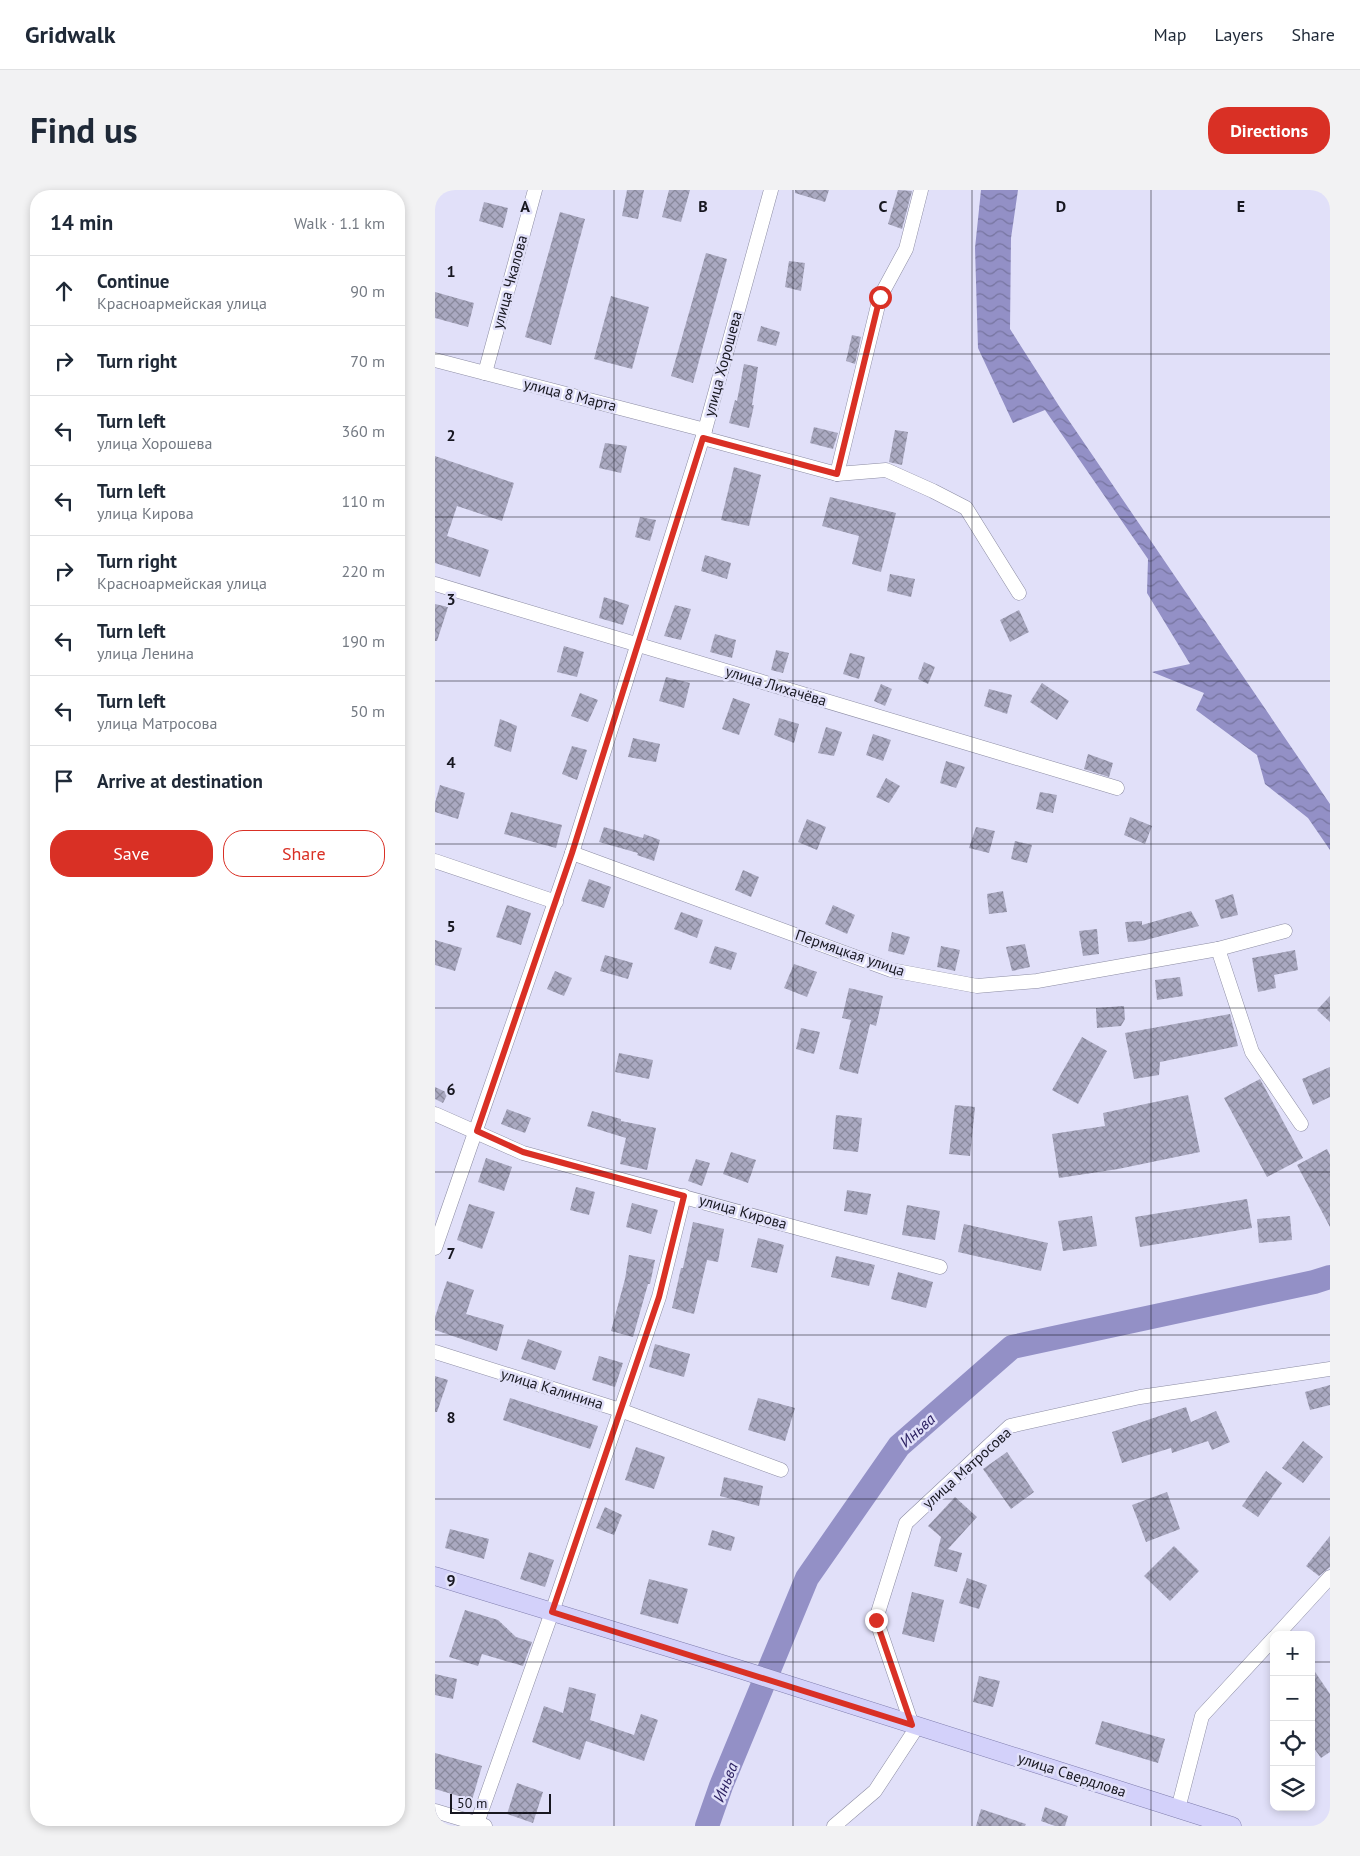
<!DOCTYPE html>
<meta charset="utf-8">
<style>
:root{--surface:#fff;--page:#f2f2f3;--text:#1f2937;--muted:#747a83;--line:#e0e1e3;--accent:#d93025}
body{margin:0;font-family:"PT Sans",sans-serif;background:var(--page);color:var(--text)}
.controls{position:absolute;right:15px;bottom:15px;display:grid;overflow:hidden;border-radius:10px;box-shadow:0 2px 8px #0003}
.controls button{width:45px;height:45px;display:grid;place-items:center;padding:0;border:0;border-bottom:1px solid var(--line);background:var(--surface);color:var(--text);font:25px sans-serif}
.scale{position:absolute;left:15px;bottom:12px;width:101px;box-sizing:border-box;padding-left:5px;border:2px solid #171720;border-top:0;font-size:14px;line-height:18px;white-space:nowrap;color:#171720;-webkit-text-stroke:4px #e1e0f9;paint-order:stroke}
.stop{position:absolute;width:15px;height:15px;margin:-11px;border:4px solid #d93025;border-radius:50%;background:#fff}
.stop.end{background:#d93025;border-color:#fff;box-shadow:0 1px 5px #0008}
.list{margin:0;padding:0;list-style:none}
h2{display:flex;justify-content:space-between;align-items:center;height:65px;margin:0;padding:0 20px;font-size:21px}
h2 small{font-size:16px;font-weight:400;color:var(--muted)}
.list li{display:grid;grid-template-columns:32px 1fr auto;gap:15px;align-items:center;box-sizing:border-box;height:70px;padding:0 20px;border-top:1px solid var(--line)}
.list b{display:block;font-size:19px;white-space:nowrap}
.list p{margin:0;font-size:16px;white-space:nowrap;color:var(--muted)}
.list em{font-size:16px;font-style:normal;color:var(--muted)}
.actions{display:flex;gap:10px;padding:15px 20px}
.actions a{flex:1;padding:11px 0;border:1px solid var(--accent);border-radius:20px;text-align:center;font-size:18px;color:var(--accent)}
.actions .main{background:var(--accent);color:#fff}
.icon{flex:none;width:28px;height:28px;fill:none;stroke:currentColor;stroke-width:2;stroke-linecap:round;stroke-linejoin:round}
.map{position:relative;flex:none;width:895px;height:1636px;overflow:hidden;border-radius:20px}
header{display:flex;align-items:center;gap:30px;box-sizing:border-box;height:70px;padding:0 25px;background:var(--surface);border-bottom:1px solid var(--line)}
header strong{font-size:24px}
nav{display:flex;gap:28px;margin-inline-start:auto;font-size:18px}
.intro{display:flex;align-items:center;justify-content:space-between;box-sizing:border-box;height:120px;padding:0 30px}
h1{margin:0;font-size:35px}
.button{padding:12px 22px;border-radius:20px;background:var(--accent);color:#fff;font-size:18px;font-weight:700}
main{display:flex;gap:30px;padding:0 30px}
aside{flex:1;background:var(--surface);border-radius:20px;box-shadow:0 2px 8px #0003}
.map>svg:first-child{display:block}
</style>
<header>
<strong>Gridwalk</strong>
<nav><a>Map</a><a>Layers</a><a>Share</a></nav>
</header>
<div class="intro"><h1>Find us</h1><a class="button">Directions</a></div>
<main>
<aside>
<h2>14 min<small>Walk · 1.1 km</small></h2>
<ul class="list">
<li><svg class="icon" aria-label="ahead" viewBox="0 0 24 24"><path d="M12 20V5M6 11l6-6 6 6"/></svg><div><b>Continue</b><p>Красноармейская улица</p></div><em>90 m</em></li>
<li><svg class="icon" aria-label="right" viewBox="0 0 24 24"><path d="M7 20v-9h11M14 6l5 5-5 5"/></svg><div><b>Turn right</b></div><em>70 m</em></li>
<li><svg class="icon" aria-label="left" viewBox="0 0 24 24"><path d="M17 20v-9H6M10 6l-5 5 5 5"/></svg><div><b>Turn left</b><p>улица Хорошева</p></div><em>360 m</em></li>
<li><svg class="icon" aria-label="left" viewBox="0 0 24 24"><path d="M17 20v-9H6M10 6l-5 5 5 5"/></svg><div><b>Turn left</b><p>улица Кирова</p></div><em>110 m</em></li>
<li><svg class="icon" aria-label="right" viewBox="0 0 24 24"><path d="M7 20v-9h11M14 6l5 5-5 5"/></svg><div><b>Turn right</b><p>Красноармейская улица</p></div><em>220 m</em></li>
<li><svg class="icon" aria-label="left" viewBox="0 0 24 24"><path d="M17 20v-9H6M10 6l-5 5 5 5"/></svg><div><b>Turn left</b><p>улица Ленина</p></div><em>190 m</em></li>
<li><svg class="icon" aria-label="left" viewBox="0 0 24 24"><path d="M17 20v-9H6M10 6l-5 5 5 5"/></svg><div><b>Turn left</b><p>улица Матросова</p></div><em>50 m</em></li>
<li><svg class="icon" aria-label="arrive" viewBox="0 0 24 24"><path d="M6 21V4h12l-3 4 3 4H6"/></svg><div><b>Arrive at destination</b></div></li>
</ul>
<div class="actions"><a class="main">Save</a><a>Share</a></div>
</aside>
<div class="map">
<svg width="895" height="1636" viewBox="0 0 895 1636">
<defs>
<pattern id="water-waves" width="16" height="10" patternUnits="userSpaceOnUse" patternTransform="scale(1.25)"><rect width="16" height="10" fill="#9390c6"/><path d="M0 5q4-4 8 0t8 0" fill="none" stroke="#7775a0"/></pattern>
<pattern id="building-cross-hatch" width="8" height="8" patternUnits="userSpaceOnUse" patternTransform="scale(1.25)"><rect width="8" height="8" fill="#aaa9c1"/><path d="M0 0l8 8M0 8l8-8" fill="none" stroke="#89899c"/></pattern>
</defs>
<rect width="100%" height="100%" fill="#e1e0f9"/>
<polygon fill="url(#water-waves)" points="546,0 583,0 576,48 575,139 624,216 895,614 895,660 873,628 830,594 822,565 761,520 769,503 717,482 755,474 712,403 713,369 610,220 578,233 543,158 540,58"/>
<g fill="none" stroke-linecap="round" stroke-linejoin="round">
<polyline stroke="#9390c6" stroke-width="24" points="272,1636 286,1596 372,1388 464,1256 577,1157 879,1092 895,1087"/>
</g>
<g fill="url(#building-cross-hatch)">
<polygon points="192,0 209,0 203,29 187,26"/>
<polygon points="234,0 255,0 246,32 227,27"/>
<polygon points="360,0 394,0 390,12 360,3"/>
<polygon points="463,0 477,1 467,39 453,34"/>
<polygon points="49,12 73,18 68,38 44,31"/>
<polygon points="125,22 150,29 116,155 90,147"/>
<polygon points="271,63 292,69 258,193 236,186"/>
<polygon points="354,71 370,73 366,101 350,97"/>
<polygon points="0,102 39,113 33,137 0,128"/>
<polygon points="176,106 214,117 197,179 159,169"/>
<polygon points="326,136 345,142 341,156 322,151"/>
<polygon points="417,145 426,147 420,174 411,171"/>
<polygon points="309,174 323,177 317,215 319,215 314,238 294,233 300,210 302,211"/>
<polygon points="379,237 403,243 398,259 375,253"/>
<polygon points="460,240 473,242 467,275 454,272"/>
<polygon points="170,253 192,256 186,283 164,278"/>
<polygon points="0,266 79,293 67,331 22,316 12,346 54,360 45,387 0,373"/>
<polygon points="299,277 326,285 314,336 286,330"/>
<polygon points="395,307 461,323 446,382 417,374 424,346 387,336"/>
<polygon points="205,327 221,330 215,351 200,347"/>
<polygon points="270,365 296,373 292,389 266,381"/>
<polygon points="455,384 480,389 476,407 452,401"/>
<polygon points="169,407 194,415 188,435 164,428"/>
<polygon points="0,414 13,417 2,451 0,451"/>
<polygon points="240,415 256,419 246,450 229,446"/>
<polygon points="584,420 594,442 575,452 565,430"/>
<polygon points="280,444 301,450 297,468 275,462"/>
<polygon points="129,456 149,462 142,487 122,482"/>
<polygon points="341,460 354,463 348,483 336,480"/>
<polygon points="415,463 430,467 424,489 408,484"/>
<polygon points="489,472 500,477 493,494 483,489"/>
<polygon points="231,487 255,493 249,518 224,511"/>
<polygon points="607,493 634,511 622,530 595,512"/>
<polygon points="446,494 457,499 450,516 439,511"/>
<polygon points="554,499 577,505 572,524 549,516"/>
<polygon points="145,503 163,510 153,532 136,526"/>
<polygon points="298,508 315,514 304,545 287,539"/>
<polygon points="344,528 364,534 359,553 339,545"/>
<polygon points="65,529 82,536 76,562 59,556"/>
<polygon points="391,537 407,542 399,566 383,563"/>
<polygon points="438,544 456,550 448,571 431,565"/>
<polygon points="198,548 225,554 221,572 193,567"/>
<polygon points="137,556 152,560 142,590 127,584"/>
<polygon points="653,564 678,573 674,587 649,579"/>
<polygon points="511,571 530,577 521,598 505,593"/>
<polygon points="451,588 465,596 454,613 441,607"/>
<polygon points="5,595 30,603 23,629 0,622 0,613"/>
<polygon points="605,602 622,605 618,623 601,619"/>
<polygon points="76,622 127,635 121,658 69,644"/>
<polygon points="695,627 717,636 710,654 689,645"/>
<polygon points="372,629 391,637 382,660 363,652"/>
<polygon points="169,637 208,648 209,644 225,650 219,671 202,665 203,663 164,652"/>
<polygon points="541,637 560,641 554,663 534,658"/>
<polygon points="580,651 597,655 592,673 576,669"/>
<polygon points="308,680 324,687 316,707 300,700"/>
<polygon points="154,689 176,697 169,718 146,711"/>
<polygon points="568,701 572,722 554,724 552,704"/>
<polygon points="798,704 803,725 786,729 780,710"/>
<polygon points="72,715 96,723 86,755 61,747"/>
<polygon points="398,715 420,725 412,744 390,734"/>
<polygon points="756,721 764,736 707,751 693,752 690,732 707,731 707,735"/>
<polygon points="246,722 268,730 262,748 239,739"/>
<polygon points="662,739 664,764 648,766 644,741"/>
<polygon points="457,742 475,747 469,765 453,761"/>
<polygon points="0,750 27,758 20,781 0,775"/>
<polygon points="590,754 595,777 577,781 571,757"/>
<polygon points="280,756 302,763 296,780 274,773"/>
<polygon points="506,756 525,760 520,781 502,777"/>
<polygon points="860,760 863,780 839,785 841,798 823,802 817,768"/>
<polygon points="170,765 198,773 193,789 165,781"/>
<polygon points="359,774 382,782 372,807 349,798"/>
<polygon points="120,781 137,788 129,806 112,799"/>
<polygon points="745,787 748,806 722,810 720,790"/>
<polygon points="414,798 448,806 441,836 435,834 423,884 404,879 416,830 407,828"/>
<polygon points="895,806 895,832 882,820"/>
<polygon points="689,816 690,829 686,836 662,838 661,818"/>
<polygon points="795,824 803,856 725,872 724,885 699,889 690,843"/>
<polygon points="366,838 385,842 379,864 361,859"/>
<polygon points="647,847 672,861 643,914 617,900"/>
<polygon points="184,863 218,870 214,889 180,882"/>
<polygon points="895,877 895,907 878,915 867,889"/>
<polygon points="825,889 868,968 832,987 789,908"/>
<polygon points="0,897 13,903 8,913 0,909"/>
<polygon points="753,905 765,962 683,979 624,988 617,944 670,936 668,923"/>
<polygon points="520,915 540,917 535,966 514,964"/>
<polygon points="72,919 96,928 90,943 66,934"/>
<polygon points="157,921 186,929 186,931 221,938 212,980 185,974 191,948 152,936"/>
<polygon points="401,925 427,928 423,962 398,959"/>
<polygon points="892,959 895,965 895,1037 862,975"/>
<polygon points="296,962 321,970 313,993 288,984"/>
<polygon points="51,968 77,977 69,1001 43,992"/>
<polygon points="261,969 275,973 267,996 253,991"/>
<polygon points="141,997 160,1002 154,1025 135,1020"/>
<polygon points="412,1000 436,1004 432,1025 409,1021"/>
<polygon points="812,1009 817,1038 705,1057 700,1027"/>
<polygon points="197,1013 223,1020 216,1044 191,1037"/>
<polygon points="34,1014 60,1022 47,1059 22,1050"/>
<polygon points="472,1015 505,1021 500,1050 467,1045"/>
<polygon points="657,1026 662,1056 628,1061 623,1031"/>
<polygon points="855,1026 857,1050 824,1053 822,1029"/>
<polygon points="258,1032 289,1039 283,1072 272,1070 259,1124 237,1118 246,1078 248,1078"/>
<polygon points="529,1034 613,1053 606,1081 523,1062"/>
<polygon points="323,1048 349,1055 342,1083 316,1077"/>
<polygon points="194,1065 220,1070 215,1094 213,1094 198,1147 176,1141 190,1089"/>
<polygon points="401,1066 440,1075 434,1096 396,1087"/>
<polygon points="463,1082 498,1092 491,1118 456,1109"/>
<polygon points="12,1091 39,1100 31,1124 69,1135 62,1161 0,1140 0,1127"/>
<polygon points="93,1149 127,1161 120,1180 86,1169"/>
<polygon points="220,1154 255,1164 249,1187 214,1177"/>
<polygon points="164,1166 188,1173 180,1197 157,1190"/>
<polygon points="0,1186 13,1190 2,1222 0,1222"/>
<polygon points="895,1195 895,1215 875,1220 870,1202"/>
<polygon points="75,1208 163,1236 155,1259 68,1230"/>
<polygon points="323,1208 360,1218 350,1251 313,1240"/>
<polygon points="751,1217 756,1232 781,1221 795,1252 777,1260 773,1251 737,1263 736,1258 687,1273 677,1242"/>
<polygon points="868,1251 888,1267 868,1293 847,1278"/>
<polygon points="201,1257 230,1267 219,1299 190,1290"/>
<polygon points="572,1262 599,1302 576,1319 548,1279"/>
<polygon points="831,1281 847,1293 823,1327 807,1316"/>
<polygon points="289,1287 328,1296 324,1316 285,1306"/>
<polygon points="732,1302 745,1339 711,1352 697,1315"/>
<polygon points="520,1307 542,1327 513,1359 527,1363 522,1382 499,1376 506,1347 493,1336"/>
<polygon points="170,1317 187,1325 179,1345 161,1338"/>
<polygon points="15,1339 54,1349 49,1369 10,1358"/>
<polygon points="277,1340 300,1347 296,1361 273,1355"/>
<polygon points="895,1346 895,1377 884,1386 871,1376"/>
<polygon points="739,1356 764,1381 735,1411 709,1386"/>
<polygon points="94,1362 119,1370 110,1397 85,1389"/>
<polygon points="532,1388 552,1395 544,1419 524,1413"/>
<polygon points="214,1389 253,1399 243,1434 205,1424"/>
<polygon points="477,1402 509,1410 499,1452 467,1444"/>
<polygon points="30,1420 63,1430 81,1447 97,1452 88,1476 47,1464 43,1476 14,1467"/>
<polygon points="876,1476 895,1504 895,1562 886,1568 876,1554"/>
<polygon points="0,1484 22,1489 18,1509 0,1505"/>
<polygon points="544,1486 565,1491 558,1517 538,1512"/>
<polygon points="134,1497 161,1504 155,1530 199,1545 206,1524 223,1530 209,1571 151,1551 145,1570 97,1552 109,1516 128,1523"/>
<polygon points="667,1531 730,1549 723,1573 660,1554"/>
<polygon points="0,1563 47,1576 37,1610 0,1599"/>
<polygon points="82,1593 108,1602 98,1633 72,1624"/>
<polygon points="610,1617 633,1626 630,1636 620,1636 606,1631"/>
<polygon points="546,1619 591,1634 590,1636 541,1636"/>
</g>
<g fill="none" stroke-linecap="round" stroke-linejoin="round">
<g stroke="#8c8ca3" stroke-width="15">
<g id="minor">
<polyline points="0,170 270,240"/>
<polyline points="50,183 100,0"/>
<polyline points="268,248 402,284 451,280 498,301 531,318 584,403"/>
<polyline points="402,284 445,107 471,59 486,0"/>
<polyline points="0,394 682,598"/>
<polyline points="137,663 456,780 542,796 602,791 783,759 850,741"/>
<polyline points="0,671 121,712"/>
<polyline points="783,759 817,862 866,934"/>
<polyline points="0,924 88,963 505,1077"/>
<polyline points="0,1058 137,663 270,240 336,0"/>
<polyline points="0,1162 185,1220 346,1280"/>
<polyline points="842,1445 895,1387"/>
<polyline points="477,1535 441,1429 471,1333 575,1236 705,1207 895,1179"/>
<polyline points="743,1619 767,1526 839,1448"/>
<polyline points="0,1621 50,1636"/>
<polyline points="41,1636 117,1422 224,1107 249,1006"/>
<polyline points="399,1636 440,1601 482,1537"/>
</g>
</g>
<g stroke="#7e7cac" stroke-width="19">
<polyline id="major" points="0,1386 307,1480 797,1636"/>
</g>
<use href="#minor" stroke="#fff" stroke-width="14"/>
<use href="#major" stroke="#d3d1fa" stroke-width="18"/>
</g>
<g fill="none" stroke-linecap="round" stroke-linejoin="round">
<polyline stroke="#d93025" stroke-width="6" points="441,1430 477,1535 117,1422 224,1107 249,1006 88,962 42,941 137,663 268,248 402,284 445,107"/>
</g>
<path fill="none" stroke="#171720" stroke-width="1" stroke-opacity="0.55" d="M179,0V1636M358,0V1636M537,0V1636M716,0V1636M0,164H895M0,327H895M0,491H895M0,654H895M0,818H895M0,982H895M0,1145H895M0,1309H895M0,1472H839M876,1472H895"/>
<g text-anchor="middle" stroke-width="5" stroke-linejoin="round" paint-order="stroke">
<g font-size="15" fill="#171720" stroke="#e1e0f9">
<text transform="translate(75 92) rotate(-75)" y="5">улица Чкалова</text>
<text transform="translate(288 174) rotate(-75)" y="5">улица Хорошева</text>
<text transform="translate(135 205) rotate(14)" y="5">улица 8 Марта</text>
<text transform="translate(341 496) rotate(17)" y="5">улица Лихачёва</text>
<text transform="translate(415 763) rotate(19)" y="5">Пермяцкая улица</text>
<text transform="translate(308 1022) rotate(16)" y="5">улица Кирова</text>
<text transform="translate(117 1199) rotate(17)" y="5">улица Калинина</text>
<text transform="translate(532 1278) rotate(-42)" y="5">улица Матросова</text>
<text transform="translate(637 1585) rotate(18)" y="5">улица Свердлова</text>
</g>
<g font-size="16" font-style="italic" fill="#2e2363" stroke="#e1e0f9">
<text transform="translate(482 1240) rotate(-42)" y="6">Иньва</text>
<text transform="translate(290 1592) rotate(-68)" y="6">Иньва</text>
</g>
</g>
<g font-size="16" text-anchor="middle" font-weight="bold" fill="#171720" stroke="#e1e0f9" stroke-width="5" stroke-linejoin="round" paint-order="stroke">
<text x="90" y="22">A</text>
<text x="268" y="22">B</text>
<text x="448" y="22">C</text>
<text x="626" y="22">D</text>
<text x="806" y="22">E</text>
<text x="16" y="87">1</text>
<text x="16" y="251">2</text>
<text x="16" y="415">3</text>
<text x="16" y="578">4</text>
<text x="16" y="742">5</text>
<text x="16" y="905">6</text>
<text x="16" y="1069">7</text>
<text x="16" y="1233">8</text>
<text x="16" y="1396">9</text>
</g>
</svg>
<div class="controls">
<button>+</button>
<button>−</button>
<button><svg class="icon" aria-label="locate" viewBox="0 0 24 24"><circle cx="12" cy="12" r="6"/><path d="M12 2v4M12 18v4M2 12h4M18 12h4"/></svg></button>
<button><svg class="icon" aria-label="layers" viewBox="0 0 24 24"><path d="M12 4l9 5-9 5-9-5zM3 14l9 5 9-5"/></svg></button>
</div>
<div class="scale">50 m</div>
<div class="stop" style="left:445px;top:107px"></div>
<div class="stop end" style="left:441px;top:1430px"></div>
</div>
</main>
